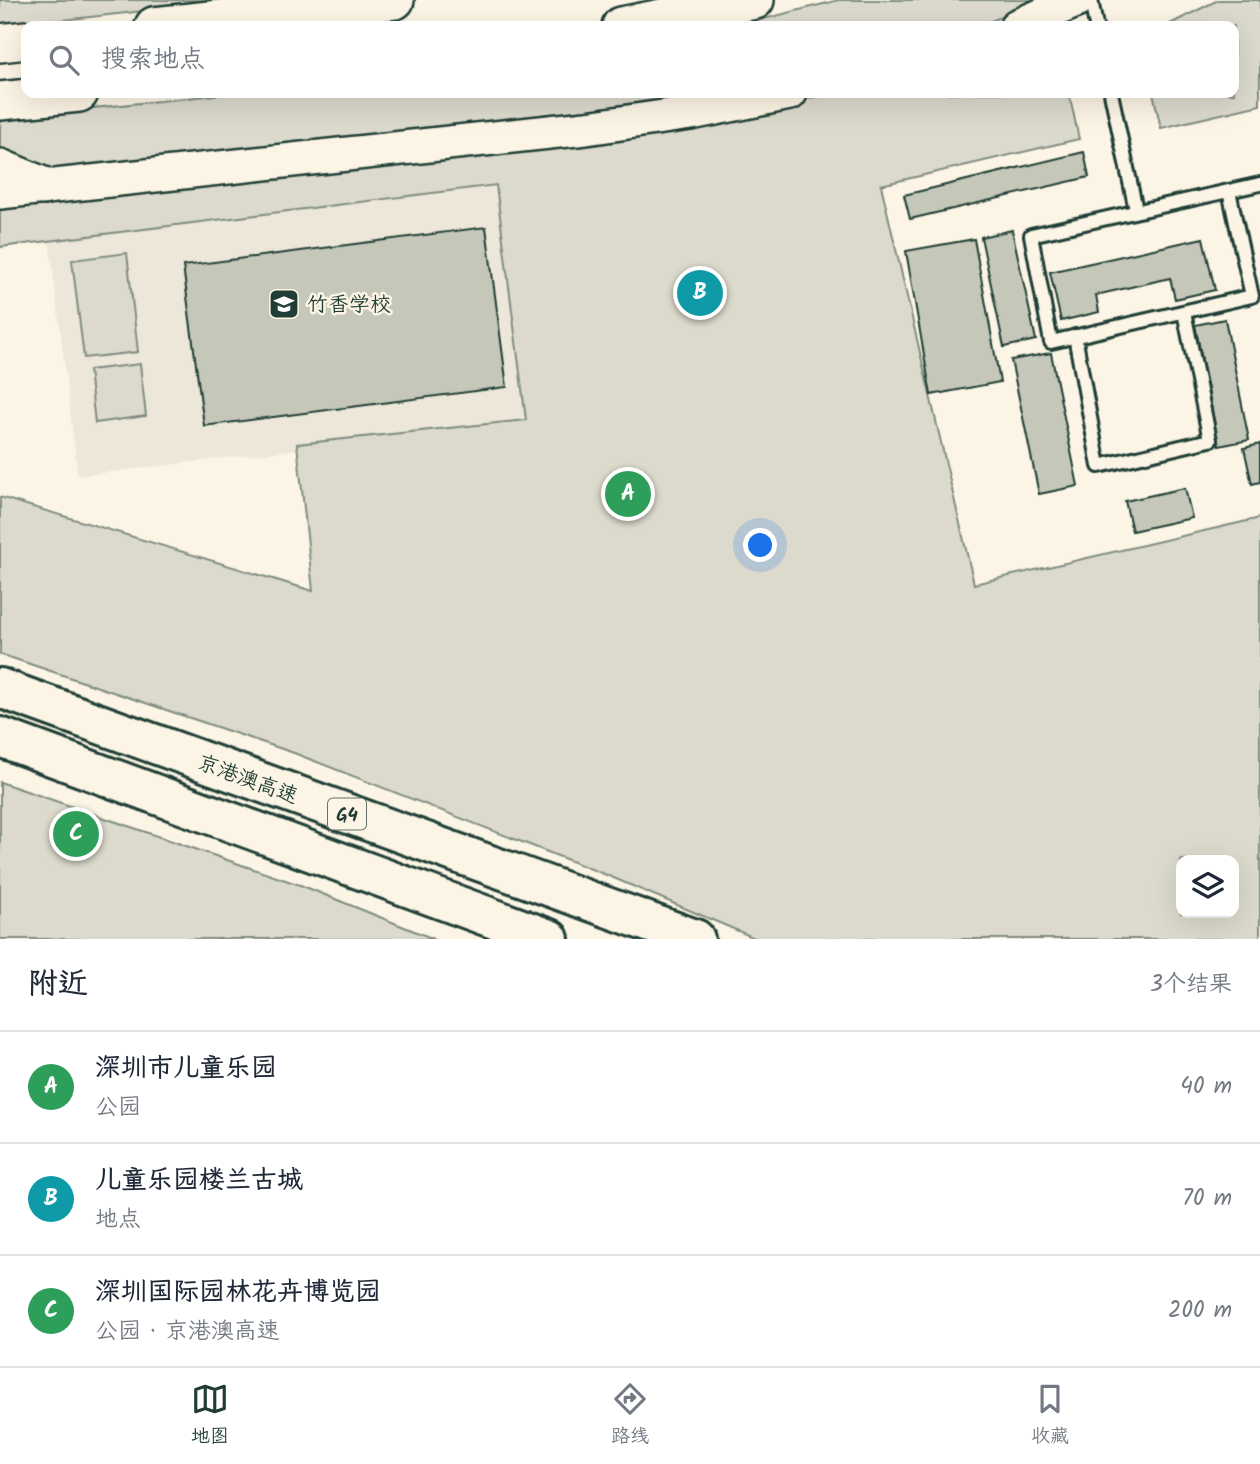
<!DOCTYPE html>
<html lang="zh">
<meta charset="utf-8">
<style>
:root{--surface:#fff;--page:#f2f2f3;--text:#1f2937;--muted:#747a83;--line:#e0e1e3;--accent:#1f3d34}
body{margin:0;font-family:Kalam,"LXGW WenKai TC",sans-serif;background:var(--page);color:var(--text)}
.controls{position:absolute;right:21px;bottom:21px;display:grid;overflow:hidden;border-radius:14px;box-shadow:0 7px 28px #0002}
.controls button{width:63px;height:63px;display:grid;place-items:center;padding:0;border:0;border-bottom:2px solid var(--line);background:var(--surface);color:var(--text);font:35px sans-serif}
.you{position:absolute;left:761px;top:546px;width:24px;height:24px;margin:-18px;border:5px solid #fff;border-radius:50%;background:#1a73e8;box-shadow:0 0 0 10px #1a73e833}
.badge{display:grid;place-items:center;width:46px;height:46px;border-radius:50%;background:var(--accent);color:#fff;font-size:23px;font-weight:700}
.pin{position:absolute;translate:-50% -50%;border:4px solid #fff;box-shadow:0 2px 7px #0006}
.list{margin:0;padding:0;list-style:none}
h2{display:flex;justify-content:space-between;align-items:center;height:91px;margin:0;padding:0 28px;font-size:30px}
h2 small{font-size:23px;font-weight:400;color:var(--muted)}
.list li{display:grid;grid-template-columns:46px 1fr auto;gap:21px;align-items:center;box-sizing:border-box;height:112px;padding:0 28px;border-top:2px solid var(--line)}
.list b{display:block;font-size:26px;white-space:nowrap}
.list p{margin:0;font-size:23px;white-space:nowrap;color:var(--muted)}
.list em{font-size:23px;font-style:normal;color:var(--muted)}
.icon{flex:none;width:38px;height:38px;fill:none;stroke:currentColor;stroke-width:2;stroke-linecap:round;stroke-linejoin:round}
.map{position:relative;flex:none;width:1260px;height:939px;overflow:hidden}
.search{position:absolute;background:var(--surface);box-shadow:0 7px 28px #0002;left:21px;right:21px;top:21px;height:77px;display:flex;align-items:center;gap:18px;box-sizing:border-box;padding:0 24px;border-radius:14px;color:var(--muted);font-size:26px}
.sheet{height:427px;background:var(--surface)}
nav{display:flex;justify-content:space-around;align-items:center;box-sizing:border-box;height:98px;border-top:2px solid var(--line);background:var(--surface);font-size:19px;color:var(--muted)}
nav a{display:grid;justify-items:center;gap:4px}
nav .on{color:var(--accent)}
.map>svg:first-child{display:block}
</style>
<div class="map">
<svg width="1260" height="939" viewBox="0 0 1260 939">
<rect width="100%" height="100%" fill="#fcf5e5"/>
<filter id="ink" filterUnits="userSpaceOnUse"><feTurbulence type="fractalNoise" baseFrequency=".0143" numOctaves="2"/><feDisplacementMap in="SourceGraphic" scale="14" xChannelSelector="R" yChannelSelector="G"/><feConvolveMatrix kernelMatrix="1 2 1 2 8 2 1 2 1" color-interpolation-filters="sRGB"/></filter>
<g filter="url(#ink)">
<polygon fill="#ece7d8" points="496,184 526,421 78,476 49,240"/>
<g fill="#dcdacc" stroke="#7e8c80" stroke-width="2" fill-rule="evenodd">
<polygon points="0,0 244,0 0,27"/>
<polygon points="839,0 1047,0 977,26 736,26"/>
<polygon points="1218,0 1260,0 1260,105 1161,128 1153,93 1234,93 1234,26 1166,26"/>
<polygon points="234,93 727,93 52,182 0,158 0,118"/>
<path d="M837,93H1069L1079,139L881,185L974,584L1260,518V939H757L609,876L294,753L0,654V497L313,591L297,444L526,420L496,185L0,247V205L678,122ZM1181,860H1234V913H1181Z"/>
<polygon points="127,253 138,352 84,358 72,260"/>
<polygon points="140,364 146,416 95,423 89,370"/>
<polygon points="0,782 303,886 434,939 0,939"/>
</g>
<g fill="#c5c7b9" stroke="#1f3d34" stroke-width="2">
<polygon points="1084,152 1089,177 910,219 904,195"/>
<polygon points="486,227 507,387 204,426 183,266"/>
<polygon points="1012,230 1036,340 1004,347 981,237"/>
<polygon points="1203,238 1215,290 1175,299 1170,278 1096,295 1099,312 1061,321 1050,272"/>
<polygon points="974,239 1000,382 931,395 906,251"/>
<polygon points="1225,319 1249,440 1219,446 1195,325"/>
<polygon points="1051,353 1078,486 1039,494 1011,360"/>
<polygon points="1260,444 1260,482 1252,484 1244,448"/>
<polygon points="1185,488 1192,518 1132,531 1125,501"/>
</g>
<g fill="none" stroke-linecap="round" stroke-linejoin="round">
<g stroke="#1f3d34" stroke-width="18">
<g id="lane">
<polyline points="1091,0 1096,26"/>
<polyline points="1111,93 1136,210"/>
<polyline points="1229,191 1252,296 1051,342 1031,235 1260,184"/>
<polyline points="1075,336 1099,466 1210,440 1184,312"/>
</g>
</g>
<g stroke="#1f3d34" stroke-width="38">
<g id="secondary">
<polyline points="1017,26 1078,0"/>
<polyline points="0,192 586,128 691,113 790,93"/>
</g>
</g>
<g stroke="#1f3d34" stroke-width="42">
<g id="primary">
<polyline points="154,26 395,0"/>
<polyline points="621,26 755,0"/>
<polyline points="0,43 26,40"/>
<polyline points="0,101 79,93"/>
<polyline points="0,168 43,186"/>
</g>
</g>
<g stroke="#1f3d34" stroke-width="44">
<g id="highway">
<polyline points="0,688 695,939"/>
<polyline points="0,737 549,939"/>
</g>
</g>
<use href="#lane" stroke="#fcf5e5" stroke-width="12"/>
<use href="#secondary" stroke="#fcf5e5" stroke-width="33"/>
<use href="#primary" stroke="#fcf5e5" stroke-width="37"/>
<use href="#highway" stroke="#fcf5e5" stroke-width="38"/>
</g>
</g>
<defs>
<g id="school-square" transform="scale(1.575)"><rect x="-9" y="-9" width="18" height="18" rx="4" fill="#1f3d34" stroke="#fcf5e5"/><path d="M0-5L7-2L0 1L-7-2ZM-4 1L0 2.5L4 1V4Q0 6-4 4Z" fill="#fff"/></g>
</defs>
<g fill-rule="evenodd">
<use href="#school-square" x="284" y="304"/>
</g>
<g text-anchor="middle" stroke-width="5" stroke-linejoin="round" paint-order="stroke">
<rect fill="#fcf5e5" stroke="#617469" stroke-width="2" x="328" y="798.5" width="38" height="31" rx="5"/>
<g font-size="19" font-weight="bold" fill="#1f3d34">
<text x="347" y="821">G4</text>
</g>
<g font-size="21" fill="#1f3d34" stroke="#fcf5e5" text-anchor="start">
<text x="307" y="311">竹香学校</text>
</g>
<g font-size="21" fill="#1f3d34" stroke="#fcf5e5">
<text transform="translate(248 779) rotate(20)" y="7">京港澳高速</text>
</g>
</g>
</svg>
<div class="controls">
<button><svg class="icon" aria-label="layers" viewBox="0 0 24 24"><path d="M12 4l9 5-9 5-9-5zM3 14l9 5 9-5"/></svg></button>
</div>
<div class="you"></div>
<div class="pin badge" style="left:628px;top:494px;background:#2e9e5b">A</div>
<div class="pin badge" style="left:700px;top:293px;background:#0f9aa8">B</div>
<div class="pin badge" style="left:76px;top:834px;background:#2e9e5b">C</div>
<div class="search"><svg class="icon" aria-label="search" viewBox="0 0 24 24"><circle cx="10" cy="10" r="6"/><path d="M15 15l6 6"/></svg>搜索地点</div>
</div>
<section class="sheet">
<h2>附近<small>3个结果</small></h2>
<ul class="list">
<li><span class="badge" style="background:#2e9e5b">A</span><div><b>深圳市儿童乐园</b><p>公园</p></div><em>40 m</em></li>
<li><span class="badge" style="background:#0f9aa8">B</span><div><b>儿童乐园楼兰古城</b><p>地点</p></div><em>70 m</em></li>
<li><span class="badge" style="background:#2e9e5b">C</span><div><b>深圳国际园林花卉博览园</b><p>公园 · 京港澳高速</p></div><em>200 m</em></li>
</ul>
</section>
<nav>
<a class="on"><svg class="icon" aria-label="map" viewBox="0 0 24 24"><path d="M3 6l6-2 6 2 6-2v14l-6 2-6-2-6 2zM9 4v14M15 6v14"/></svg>地图</a>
<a><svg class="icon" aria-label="directions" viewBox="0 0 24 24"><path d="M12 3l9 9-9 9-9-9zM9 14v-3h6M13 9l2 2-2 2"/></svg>路线</a>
<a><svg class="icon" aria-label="saved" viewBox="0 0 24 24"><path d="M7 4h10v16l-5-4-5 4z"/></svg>收藏</a>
</nav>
